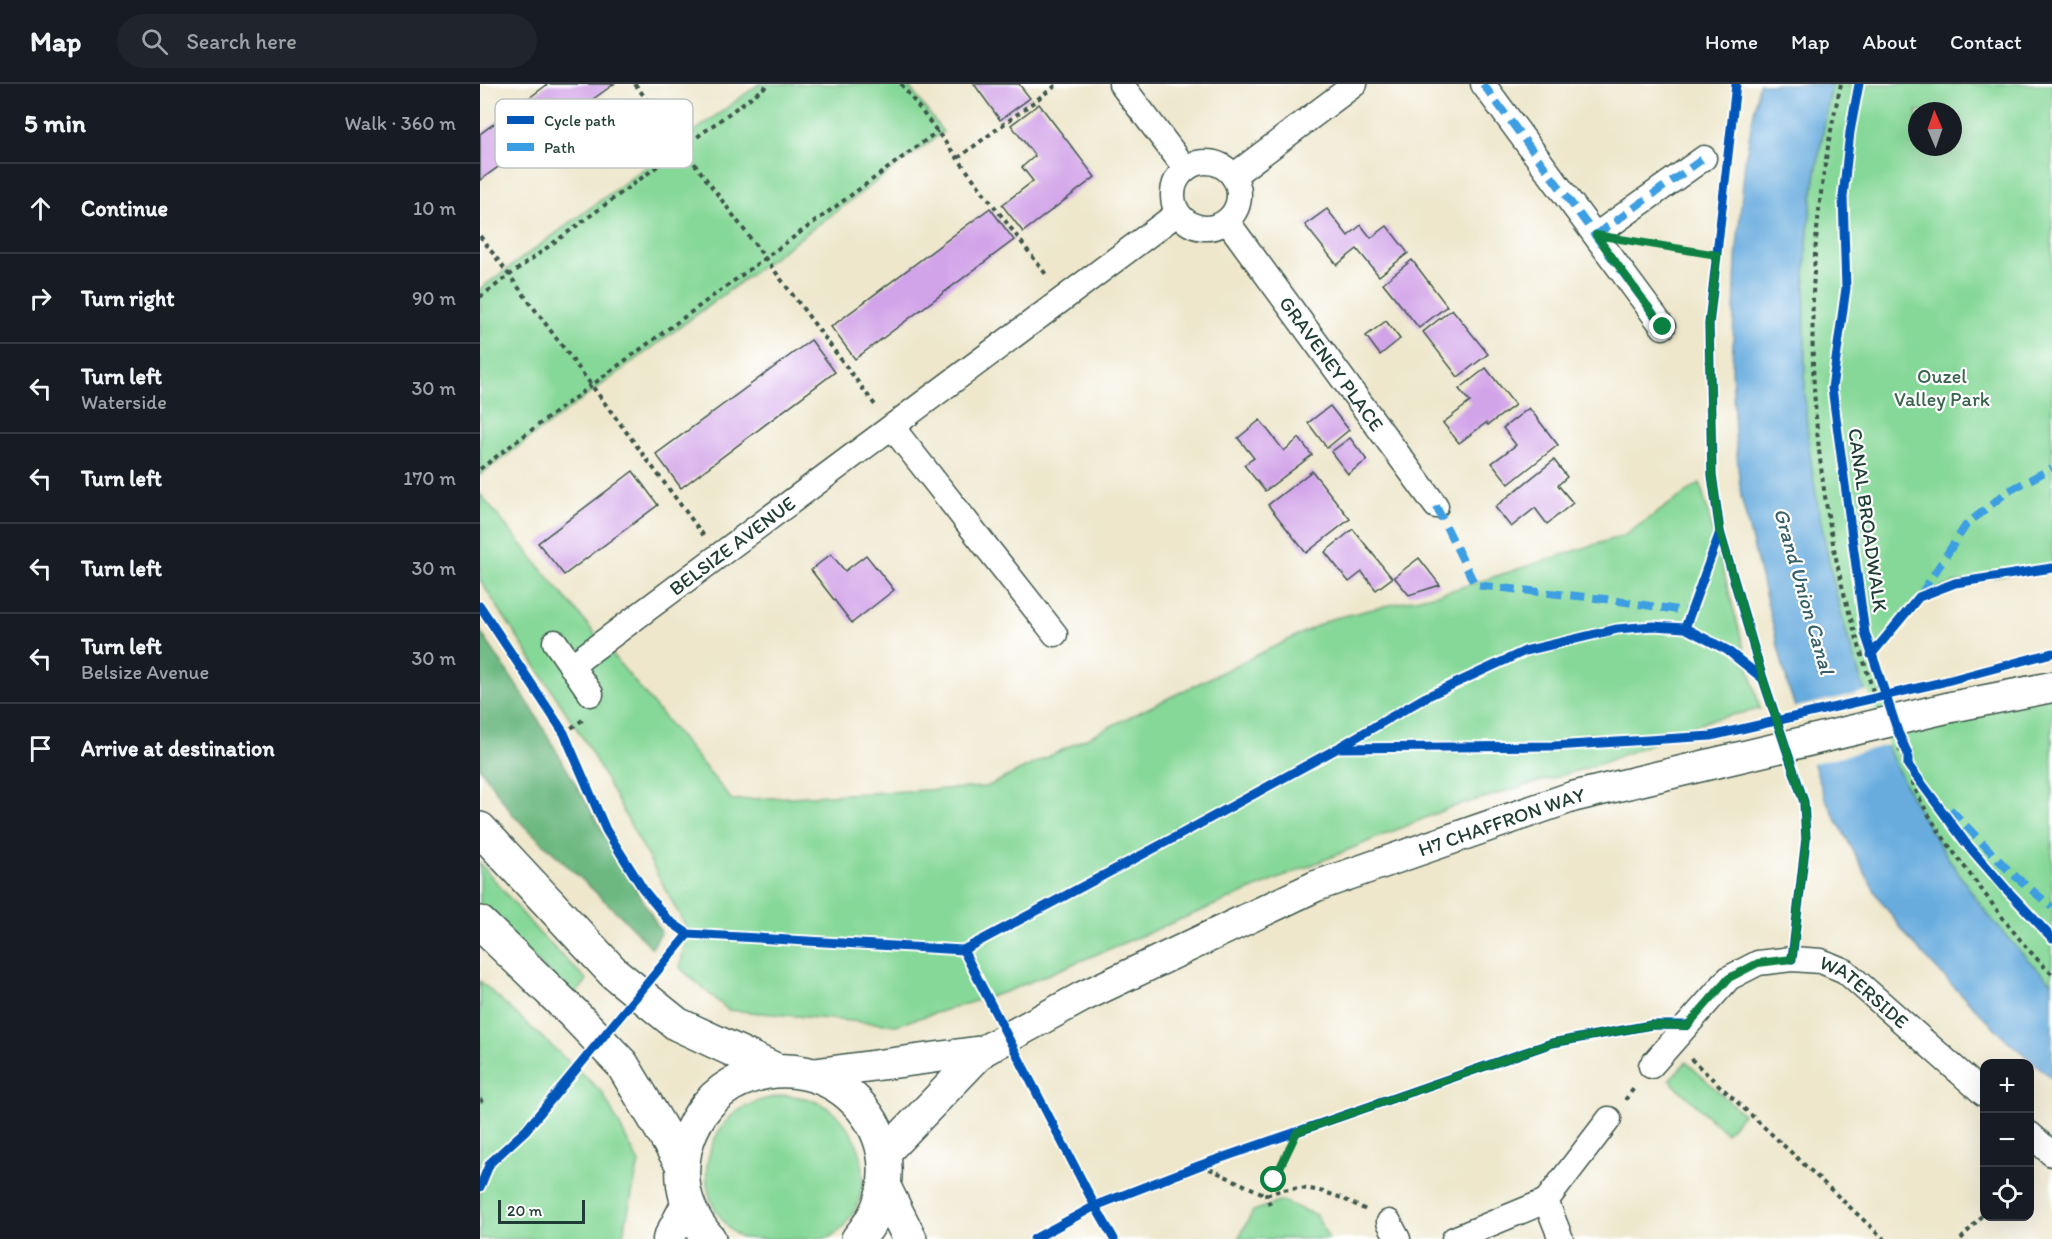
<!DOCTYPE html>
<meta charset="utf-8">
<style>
:root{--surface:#171b24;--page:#20242c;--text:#f1f3f6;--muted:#9ea1a6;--line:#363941}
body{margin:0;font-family:Itim,sans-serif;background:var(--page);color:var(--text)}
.controls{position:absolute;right:18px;bottom:18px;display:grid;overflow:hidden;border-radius:12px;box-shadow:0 6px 24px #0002}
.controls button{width:54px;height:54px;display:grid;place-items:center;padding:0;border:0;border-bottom:2px solid var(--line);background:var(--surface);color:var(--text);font:30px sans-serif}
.compass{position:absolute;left:1428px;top:18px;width:54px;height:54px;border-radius:50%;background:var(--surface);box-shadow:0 6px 24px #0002;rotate:358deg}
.scale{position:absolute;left:18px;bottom:15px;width:87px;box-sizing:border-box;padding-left:6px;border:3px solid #1f3d34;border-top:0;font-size:16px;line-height:21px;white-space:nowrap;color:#1f3d34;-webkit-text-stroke:4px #fff;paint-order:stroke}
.stop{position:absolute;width:18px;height:18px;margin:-14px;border:4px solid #0b8043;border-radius:50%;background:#fff}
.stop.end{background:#0b8043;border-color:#fff;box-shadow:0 2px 6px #0008}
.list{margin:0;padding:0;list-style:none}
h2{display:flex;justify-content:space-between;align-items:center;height:78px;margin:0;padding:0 24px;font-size:26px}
h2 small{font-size:20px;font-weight:400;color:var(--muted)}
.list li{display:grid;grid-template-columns:39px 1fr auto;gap:18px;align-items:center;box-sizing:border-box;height:90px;padding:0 24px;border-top:2px solid var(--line)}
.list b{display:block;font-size:22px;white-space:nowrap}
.list p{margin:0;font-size:20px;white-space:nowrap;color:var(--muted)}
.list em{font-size:20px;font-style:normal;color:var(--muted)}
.icon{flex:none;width:33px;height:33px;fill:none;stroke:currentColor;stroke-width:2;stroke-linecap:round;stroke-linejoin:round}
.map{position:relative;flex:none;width:1572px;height:1155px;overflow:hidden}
header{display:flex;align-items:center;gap:36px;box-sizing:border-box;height:84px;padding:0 30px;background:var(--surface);border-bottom:2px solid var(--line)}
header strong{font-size:28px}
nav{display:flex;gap:33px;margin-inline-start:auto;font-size:21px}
.search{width:420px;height:54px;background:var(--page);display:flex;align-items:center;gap:15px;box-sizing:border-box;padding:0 21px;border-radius:33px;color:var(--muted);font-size:22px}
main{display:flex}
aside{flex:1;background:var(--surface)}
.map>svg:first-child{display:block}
</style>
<header>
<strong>Map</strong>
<div class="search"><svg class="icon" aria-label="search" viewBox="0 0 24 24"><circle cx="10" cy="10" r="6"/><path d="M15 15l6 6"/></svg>Search here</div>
<nav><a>Home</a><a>Map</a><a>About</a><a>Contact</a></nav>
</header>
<main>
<aside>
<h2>5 min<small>Walk · 360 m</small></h2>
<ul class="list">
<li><svg class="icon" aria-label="ahead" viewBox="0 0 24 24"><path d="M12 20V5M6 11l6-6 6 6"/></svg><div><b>Continue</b></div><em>10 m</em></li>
<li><svg class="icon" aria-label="right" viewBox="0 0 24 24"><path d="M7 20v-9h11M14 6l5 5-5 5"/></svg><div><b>Turn right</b></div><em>90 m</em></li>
<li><svg class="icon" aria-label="left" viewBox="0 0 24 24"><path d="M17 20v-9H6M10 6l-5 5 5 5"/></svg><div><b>Turn left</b><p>Waterside</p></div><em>30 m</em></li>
<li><svg class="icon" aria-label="left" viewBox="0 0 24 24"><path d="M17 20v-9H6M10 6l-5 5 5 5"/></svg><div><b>Turn left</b></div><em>170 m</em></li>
<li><svg class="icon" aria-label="left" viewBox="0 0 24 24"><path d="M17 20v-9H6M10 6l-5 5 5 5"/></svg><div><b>Turn left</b></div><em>30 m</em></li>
<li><svg class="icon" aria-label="left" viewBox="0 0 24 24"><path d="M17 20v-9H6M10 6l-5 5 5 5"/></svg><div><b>Turn left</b><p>Belsize Avenue</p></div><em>30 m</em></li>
<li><svg class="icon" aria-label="arrive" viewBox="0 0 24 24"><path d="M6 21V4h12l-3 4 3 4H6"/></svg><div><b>Arrive at destination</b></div></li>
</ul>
</aside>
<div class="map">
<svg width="1572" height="1155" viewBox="0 0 1572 1155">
<rect width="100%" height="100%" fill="#fff"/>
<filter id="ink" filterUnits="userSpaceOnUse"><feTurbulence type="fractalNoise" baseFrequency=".0167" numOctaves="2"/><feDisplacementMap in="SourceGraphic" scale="12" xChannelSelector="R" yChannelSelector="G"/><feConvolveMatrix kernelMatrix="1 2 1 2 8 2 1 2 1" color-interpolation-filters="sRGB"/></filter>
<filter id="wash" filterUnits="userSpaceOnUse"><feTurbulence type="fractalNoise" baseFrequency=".008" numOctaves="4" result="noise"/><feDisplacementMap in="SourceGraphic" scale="24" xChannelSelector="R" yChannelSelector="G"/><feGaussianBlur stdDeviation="1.35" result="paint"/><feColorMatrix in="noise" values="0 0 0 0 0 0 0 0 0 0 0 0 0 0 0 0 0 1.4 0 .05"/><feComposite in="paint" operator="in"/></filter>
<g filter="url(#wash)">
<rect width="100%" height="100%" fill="#eee7cc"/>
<g fill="#86d898" stroke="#528a66" stroke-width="1.5" fill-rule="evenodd">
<polygon points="279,0 427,0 463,48 0,391 0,205"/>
<path d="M1352,0H1572V484L1475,499L1439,513L1391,571L1418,648L1572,603V898C1525,858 1489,808 1456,755C1396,659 1364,559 1343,448C1335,408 1328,369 1326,328C1324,307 1325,286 1325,265C1324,223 1324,180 1329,139C1334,92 1343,46 1352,0ZM1437,27H1473V63H1437Z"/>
<polygon points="1220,399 1280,625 1230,636 1117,681 969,724 528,907 416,941 248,926 200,884 207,845 106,659 0,496 0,410 252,716 506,703 851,535 969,507 1145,451"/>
<polygon points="0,779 59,849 107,896 93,914 0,820"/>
<polygon points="0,897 122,1008 159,1079 142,1155 0,1155"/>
<polygon points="1206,978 1263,1030 1246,1049 1189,996"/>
<path d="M305,1011C314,1012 324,1013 332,1016C373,1032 394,1079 377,1121C372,1133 360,1149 348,1154C341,1155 328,1155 321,1155C309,1155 270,1155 262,1154C251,1149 244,1138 237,1128C217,1097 227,1048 258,1027C273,1017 288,1014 305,1011Z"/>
<polygon points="802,1117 836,1131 849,1155 758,1155 773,1127"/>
</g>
<polygon fill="#6cb880" stroke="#467a5a" stroke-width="1.5" points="0,547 51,623 181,848 172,864 141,832 33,731 0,684"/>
<path fill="#68acde" stroke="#447489" stroke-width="1.5" d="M1279,0H1352C1343,46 1334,92 1329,139C1324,180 1324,223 1325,265C1325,286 1324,307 1326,328C1328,368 1335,408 1343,448C1364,559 1396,659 1456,755C1489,808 1525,858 1572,898V994L1528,957L1471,900L1429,855L1398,813L1345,714L1308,602L1261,413L1255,351L1252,284L1256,175L1265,77Z"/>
<polygon fill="#eee7cc" points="1388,607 1409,661 1330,680 1312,624"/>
<g id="blocks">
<g fill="#d1a3e8">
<polygon points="68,0 134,0 0,96 0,50"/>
<polygon points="494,0 539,0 550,14 520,36"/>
<polygon points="559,20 615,93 543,148 522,121 553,97 542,83 555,72 531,41"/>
<polygon points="510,124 534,156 375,275 351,243"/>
<polygon points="847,125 868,152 881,141 891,154 907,142 928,169 899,192 877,165 857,181 825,141"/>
<polygon points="932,176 967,222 939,244 903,199"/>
<polygon points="972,225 1008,270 978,293 943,248"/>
<polygon points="906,237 920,255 900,271 886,252"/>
<polygon points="331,256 355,288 201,404 176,370"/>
<polygon points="1006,284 1035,321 1008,341 1006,339 979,359 963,339 990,318 979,305"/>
<polygon points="850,322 869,346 847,364 828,339"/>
<polygon points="1049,324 1078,361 1029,400 1012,379 1036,361 1023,344"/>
<polygon points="780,336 804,367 819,354 832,371 785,407 764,381 774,374 758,354"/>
<polygon points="870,354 887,376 868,390 851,368"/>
<polygon points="1074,376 1087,393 1078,401 1093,419 1067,440 1055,424 1031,443 1015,423"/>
<polygon points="153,387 178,421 84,491 58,459"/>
<polygon points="832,387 870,435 826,469 788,421"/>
<polygon points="873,445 912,494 896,506 882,488 869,498 845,468"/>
<polygon points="351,470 365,487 386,471 414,506 372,539 331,486"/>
<polygon points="939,474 960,501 929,511 914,493"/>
</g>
</g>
</g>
<g filter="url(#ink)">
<use href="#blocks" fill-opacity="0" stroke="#3e564b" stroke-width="1.5"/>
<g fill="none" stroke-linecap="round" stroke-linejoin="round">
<g stroke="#3e564b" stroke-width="27">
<g id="minor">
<polyline points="641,0 706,85"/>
<polyline points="1003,0 1183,243"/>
<circle cx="726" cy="111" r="33"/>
<polyline points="753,92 875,0"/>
<path id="s1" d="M747,137L956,422"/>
<polyline points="1116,151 1224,74"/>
<polyline points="412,343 575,550"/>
<polyline points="75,558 111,610"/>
<path id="s2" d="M91,582L698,129"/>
<path id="s3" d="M1171,982L1249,894L1278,879L1312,875L1341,877L1365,887L1504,1010"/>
<polyline points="1550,1050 1572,1070"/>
<polyline points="1066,1117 1081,1155"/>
<polyline points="909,1138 918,1155"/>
<polyline points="974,1155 1066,1117 1129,1035"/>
</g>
</g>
<g stroke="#3e564b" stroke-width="33">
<g id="tertiary">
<polyline points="1471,623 1572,603"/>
<polyline points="331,990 503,967"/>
<path id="s4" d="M404,1070L503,967L602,913L836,802L1092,713L1239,678"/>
<polyline points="188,1155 207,1119"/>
</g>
</g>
<g stroke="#3e564b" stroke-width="36">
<g id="secondary">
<polyline points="0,745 134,889 197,940 296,986"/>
<polyline points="0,839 93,929 142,980 202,1080"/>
<polyline points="404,1103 430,1155"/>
<path d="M229,1155C207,1130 198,1099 205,1066C211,1040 227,1015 251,1001C354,945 455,1067 378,1155"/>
</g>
</g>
<g stroke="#3e564b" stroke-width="4" stroke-dasharray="4.5 4.5" stroke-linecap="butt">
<polyline points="155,0 395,321"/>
<polyline points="421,0 568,193"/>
<path d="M1361,0C1322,162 1324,335 1361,497C1370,536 1383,573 1394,611"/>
<polyline points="478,74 578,0"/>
<polyline points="0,152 224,452"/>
<polyline points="1152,157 1237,171"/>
<polyline points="0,213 289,0"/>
<path d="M0,385C151,270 306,160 458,47"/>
<polyline points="84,649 104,635"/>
<path d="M1419,664C1428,682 1432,701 1442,719C1457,747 1477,773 1496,798C1520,830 1543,863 1572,890"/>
<polyline points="1211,975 1404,1155"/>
<polyline points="1145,1016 1155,1003"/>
<polyline points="0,1017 3,1016"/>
<path d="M721,1081L786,1111C825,1096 853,1109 888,1127"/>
<polyline points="790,1121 786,1111 817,1048"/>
<polyline points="1481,1155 1504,1129"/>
</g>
<use href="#minor" stroke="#fff" stroke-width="24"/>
<use href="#tertiary" stroke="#fff" stroke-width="30"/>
<use href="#secondary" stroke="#fff" stroke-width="33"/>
<g stroke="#3e564b" stroke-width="33" stroke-linecap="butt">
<polyline id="tertiary-bridge" points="1239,678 1471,623"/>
</g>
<use href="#tertiary-bridge" stroke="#fff" stroke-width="30"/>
<g stroke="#3c9ee2" stroke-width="8" stroke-dasharray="15 8" stroke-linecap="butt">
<polyline points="1003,0 1183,243"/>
<polyline points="1116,151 1224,74"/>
<polyline points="956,422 995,501 1125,515 1211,528"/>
<polyline points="1441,510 1486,441 1527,408 1572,384"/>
<polyline points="1470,725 1529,787 1572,823"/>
</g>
<g stroke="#fff" stroke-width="13">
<g id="cycleway">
<polyline points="1256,0 1229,240 1232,391 1240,448 1283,595 1324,718 1326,755 1312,875"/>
<polyline points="1379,0 1370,48 1363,113 1366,204 1352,304 1385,549 1418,648 1428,670 1428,681 1485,758 1526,805 1572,854"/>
<polyline points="0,522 84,649 126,746 163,805 188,836 208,850 46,1046 10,1079 0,1103"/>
<polyline points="1205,544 1240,448"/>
<polyline points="1391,571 1439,513 1475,499 1572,484"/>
<polyline points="861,662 946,613 1045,567 1137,545 1173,542 1205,544 1247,566 1283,595"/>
<polyline points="208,850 483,866 703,749 858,664 1074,662 1231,652 1463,598 1572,569"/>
<polyline points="483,866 615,1122 634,1155"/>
<polyline points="554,1155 615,1122 721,1081 1072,959 1171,941 1207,941"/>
</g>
</g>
<use href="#cycleway" stroke="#0057b8" stroke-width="9"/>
</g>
</g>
<g fill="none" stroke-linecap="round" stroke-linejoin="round" filter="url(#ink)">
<polyline stroke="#0b8043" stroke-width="8" points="794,1096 817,1048 1072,959 1172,941 1207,942 1249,894 1278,879 1312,875 1326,755 1324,718 1283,595 1240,448 1232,391 1229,240 1237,171 1116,151 1183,243"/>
</g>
<g text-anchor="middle" stroke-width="4.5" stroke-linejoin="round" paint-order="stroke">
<g font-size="20" fill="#1f3d34" stroke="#fff">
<text dy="7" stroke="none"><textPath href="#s1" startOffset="177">GRAVENEY PLACE</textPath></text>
<text transform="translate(1388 436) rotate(82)" y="7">CANAL BROADWALK</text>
<text dy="7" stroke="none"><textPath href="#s2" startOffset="201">BELSIZE AVENUE</textPath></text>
<text dy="7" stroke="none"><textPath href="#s4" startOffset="711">H7 CHAFFRON WAY</textPath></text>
<text dy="7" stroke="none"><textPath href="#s3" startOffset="267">WATERSIDE</textPath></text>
</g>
<g font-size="20" fill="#39644d" stroke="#fff">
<text x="1462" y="299">Ouzel<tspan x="1462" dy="23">Valley Park</tspan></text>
</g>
<g font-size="21" font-style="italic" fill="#355e67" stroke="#fff">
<text transform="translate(1324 507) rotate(74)" y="7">Grand Union Canal</text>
</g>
</g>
<rect x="15" y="15" width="198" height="69" rx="9" fill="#fff" stroke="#bcc5c2" stroke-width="1.5"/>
<rect x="27" y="32" width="27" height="8" fill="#0057b8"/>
<rect x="27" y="59" width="27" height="8" fill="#3c9ee2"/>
<g font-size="16" fill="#1f3d34">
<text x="64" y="42">Cycle path</text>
<text x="64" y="69">Path</text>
</g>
</svg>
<div class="controls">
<button>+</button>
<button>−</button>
<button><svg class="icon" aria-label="locate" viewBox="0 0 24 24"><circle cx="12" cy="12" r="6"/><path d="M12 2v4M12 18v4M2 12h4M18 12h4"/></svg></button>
</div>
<svg class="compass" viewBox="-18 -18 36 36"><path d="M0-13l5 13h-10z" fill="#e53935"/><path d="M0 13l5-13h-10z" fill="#9ea1a6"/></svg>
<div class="scale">20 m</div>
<div class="stop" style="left:794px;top:1096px"></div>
<div class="stop end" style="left:1183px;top:243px"></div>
</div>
</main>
